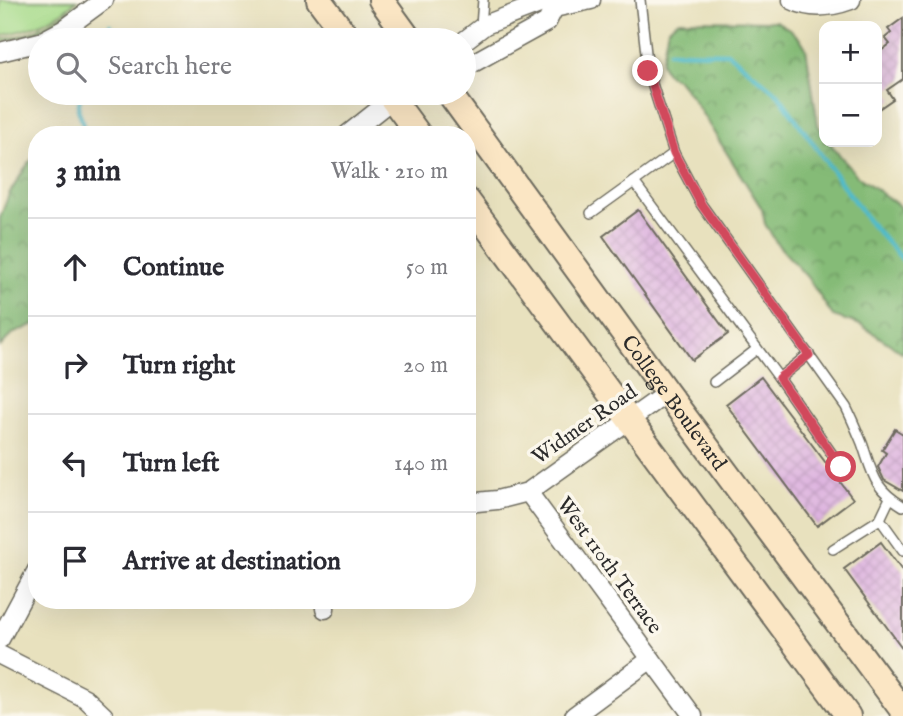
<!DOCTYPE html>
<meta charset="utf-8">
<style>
:root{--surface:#fff;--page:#f7f7f7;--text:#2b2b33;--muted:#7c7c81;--line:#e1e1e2}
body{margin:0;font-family:"IM FELL English",serif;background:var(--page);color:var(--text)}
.controls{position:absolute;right:21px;top:21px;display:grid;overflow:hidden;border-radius:14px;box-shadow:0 7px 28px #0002}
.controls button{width:63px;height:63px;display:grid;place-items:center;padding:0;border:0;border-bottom:2px solid var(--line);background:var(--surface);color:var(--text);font:35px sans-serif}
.stop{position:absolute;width:21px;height:21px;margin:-16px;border:5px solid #d1495b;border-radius:50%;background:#fff}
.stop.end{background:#d1495b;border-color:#fff;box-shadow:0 2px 7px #0008}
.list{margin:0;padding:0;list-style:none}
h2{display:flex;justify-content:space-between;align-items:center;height:91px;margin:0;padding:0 28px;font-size:30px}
h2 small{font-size:23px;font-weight:400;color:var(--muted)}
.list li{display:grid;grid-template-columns:46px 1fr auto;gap:21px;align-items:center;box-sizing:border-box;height:98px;padding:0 28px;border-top:2px solid var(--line)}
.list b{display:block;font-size:26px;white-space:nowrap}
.list em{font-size:23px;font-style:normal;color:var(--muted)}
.icon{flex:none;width:38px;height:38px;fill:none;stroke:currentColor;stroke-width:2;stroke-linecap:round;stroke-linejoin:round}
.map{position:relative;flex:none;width:903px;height:716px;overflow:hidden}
.search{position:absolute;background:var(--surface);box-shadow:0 7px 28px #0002;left:28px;top:28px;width:448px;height:77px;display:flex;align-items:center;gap:18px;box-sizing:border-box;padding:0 24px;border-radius:38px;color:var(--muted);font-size:26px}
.panel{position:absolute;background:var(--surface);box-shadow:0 7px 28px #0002;left:28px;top:126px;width:448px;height:483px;border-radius:28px}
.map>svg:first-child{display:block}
</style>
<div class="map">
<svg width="903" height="716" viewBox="0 0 903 716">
<defs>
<pattern id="forest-crowns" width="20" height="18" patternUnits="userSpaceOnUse" patternTransform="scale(1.75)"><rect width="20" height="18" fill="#85bb77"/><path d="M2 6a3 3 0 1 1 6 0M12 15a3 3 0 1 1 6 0" fill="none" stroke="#6d9862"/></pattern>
<pattern id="building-cross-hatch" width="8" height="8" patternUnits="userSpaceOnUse" patternTransform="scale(1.75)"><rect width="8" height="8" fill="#ddb2df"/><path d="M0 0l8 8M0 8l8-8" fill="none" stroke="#be99c0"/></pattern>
</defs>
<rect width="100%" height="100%" fill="#fbf7ec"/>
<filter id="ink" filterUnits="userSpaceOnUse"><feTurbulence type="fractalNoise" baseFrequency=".0143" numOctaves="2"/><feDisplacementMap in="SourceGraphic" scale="14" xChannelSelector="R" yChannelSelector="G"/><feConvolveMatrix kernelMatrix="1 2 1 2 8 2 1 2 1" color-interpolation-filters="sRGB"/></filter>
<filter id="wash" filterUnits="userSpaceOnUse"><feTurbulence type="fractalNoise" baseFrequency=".00686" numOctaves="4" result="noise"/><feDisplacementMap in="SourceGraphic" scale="28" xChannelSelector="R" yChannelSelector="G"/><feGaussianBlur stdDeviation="1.57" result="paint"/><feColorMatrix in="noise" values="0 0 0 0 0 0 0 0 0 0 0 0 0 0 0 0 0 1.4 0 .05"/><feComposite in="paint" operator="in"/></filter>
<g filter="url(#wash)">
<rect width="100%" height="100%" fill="#e8e1be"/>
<g fill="#a7db8b" stroke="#69835b" stroke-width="2">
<path d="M0,0H77C55,21 29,30 0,36Z"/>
<path d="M84,0H90C55,26 42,33 0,43V39C33,37 58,19 84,0Z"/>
</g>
<g fill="url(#forest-crowns)" stroke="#587351" stroke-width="2">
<polygon points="679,20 776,21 791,30 801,40 806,48 818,125 824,135 824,142 829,142 856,175 898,205 903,213 903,353 861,325 833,316 807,277 778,245 765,224 762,209 691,96 678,80 666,73 661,63 668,28"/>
<polygon points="37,157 37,202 31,215 37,224 37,323 12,334 0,347 0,218 9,194 30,161"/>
</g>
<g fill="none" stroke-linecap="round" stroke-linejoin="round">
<g stroke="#50bbcb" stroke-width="4.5">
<polyline points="104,40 110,25"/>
<polyline points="669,52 728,53 778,94 869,222 903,260"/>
<polyline points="81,93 78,109 84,127"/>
</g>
</g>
<g id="blocks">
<g fill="url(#building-cross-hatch)">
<polygon points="903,18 903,79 887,90 893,99 877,110 877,54 890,44 885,38 891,33 888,29"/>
<polygon points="638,210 728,334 692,360 603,236"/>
<polygon points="761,377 853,499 817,526 726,404"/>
<polygon points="895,429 903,434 903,491 884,480 878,467 886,453 882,450"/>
<polygon points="881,542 903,572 903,649 844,569"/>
</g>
</g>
</g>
<g filter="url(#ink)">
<use href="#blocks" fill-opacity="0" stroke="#6d6b5e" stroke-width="2"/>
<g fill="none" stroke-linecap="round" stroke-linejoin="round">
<g stroke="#6d6b5e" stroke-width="12">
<g id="lane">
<path d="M640,0L648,71L674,153L701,204L846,407C852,419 857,431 862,443C873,474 873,488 903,506"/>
<polyline points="481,26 483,0"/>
<polyline points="674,153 634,182 779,378 809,354"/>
<polyline points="591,213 634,182"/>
<polyline points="779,378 841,467"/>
<polyline points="714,382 757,349"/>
<polyline points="880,519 903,551"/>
<polyline points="833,549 880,519 890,498"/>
</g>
</g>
<g stroke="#6d6b5e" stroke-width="21">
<g id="street">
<path d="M792,0C811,10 832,7 851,0"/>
<polyline points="44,40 63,30 104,0"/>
<polyline points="464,41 485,25 542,3 554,8 591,0"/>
<polyline points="0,52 40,42"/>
<polyline points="464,68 547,22 554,8"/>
<polyline points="347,135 400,93"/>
<polyline points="528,492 667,393"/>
<polyline points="467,503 497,500 528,492 693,716"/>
<polyline points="325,600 325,609"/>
<polyline points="0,639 37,570"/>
<polyline points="0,655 85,698 104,716"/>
<polyline points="574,716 651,659"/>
</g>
</g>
<g stroke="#6d6b5e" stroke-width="28">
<g id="secondary">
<polyline points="319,0 349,40"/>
<polyline points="381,0 410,40"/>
<polyline points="388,93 419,135"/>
<path id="s1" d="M449,93L667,393L903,711"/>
<polyline points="467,200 848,716"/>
</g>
</g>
<use href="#lane" stroke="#fff" stroke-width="9"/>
<use href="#street" stroke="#fff" stroke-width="18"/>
<use href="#secondary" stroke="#fbe6c4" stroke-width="24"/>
</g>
</g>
<g fill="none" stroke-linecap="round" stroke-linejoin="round" filter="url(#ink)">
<polyline stroke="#d1495b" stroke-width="9" points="648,71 674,153 701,204 809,355 779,378 841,467"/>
</g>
<g text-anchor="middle" stroke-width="7" stroke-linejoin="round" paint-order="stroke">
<g font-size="21" fill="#2b2b2b" stroke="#fbf7ec">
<text dy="7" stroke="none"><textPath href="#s1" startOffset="383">College Boulevard</textPath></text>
<text transform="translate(584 424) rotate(-35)" y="7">Widmer Road</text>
<text transform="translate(610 565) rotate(54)" y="7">West 110th Terrace</text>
</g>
</g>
</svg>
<div class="controls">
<button>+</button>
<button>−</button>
</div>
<div class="stop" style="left:841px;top:467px"></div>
<div class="stop end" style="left:648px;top:71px"></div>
<div class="search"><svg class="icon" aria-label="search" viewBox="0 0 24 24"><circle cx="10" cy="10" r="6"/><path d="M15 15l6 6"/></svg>Search here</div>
<section class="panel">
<h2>3 min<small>Walk · 210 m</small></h2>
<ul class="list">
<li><svg class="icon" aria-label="ahead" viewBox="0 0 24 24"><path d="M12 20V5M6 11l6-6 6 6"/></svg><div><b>Continue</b></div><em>50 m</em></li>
<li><svg class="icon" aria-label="right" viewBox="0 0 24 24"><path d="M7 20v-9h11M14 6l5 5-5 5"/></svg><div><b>Turn right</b></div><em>20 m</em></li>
<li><svg class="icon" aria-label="left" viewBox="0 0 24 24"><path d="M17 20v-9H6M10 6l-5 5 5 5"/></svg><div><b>Turn left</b></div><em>140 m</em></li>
<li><svg class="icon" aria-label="arrive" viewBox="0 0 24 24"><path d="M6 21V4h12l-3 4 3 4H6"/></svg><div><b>Arrive at destination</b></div></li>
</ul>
</section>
</div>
